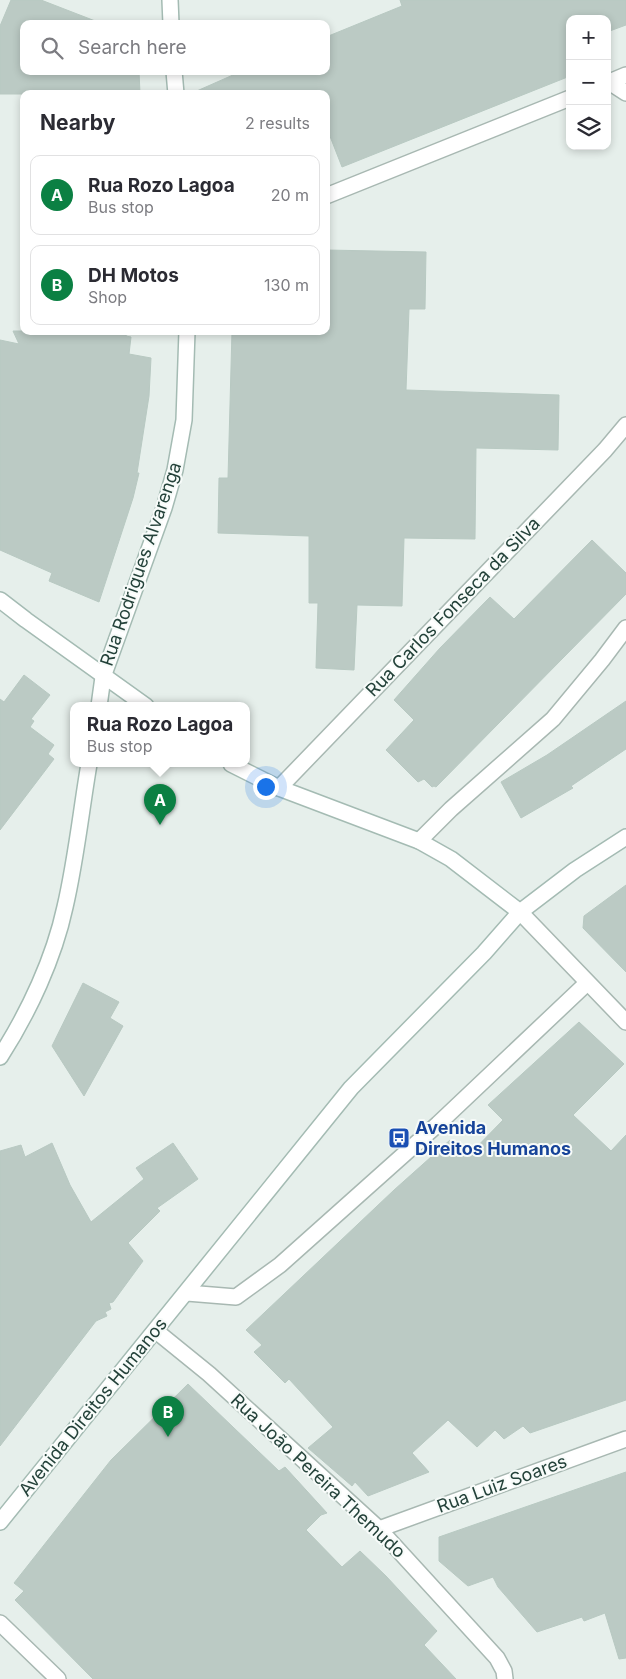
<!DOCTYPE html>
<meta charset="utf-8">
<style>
:root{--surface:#fff;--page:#f2f2f3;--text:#2b2b33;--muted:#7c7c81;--line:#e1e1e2;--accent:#0b8043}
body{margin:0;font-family:Inter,sans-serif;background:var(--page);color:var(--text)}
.controls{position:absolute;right:15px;top:15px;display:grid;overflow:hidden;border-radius:10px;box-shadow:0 2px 8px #0003}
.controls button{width:45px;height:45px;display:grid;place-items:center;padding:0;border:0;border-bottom:1px solid var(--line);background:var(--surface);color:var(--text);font:25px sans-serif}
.you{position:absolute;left:265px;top:786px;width:18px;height:18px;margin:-12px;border:4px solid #fff;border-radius:50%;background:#1a73e8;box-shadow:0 0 0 8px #1a73e833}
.badge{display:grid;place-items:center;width:32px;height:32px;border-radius:50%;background:var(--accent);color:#fff;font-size:16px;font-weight:700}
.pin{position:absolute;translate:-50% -41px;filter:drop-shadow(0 1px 2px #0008)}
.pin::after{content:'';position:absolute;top:26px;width:18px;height:15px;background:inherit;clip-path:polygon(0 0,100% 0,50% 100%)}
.popup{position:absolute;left:70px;top:702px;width:180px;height:65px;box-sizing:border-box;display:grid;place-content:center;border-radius:10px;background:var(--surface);filter:drop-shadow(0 1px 4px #0005);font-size:16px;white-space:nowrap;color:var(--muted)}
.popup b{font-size:19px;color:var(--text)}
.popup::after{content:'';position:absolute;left:50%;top:100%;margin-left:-10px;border:10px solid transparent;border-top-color:var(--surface)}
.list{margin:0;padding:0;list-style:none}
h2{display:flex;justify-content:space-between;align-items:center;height:65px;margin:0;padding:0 20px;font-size:21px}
h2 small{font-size:16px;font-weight:400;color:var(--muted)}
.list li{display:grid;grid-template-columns:32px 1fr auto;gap:15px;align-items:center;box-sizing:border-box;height:80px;margin:0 10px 10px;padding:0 10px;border:1px solid var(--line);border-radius:10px}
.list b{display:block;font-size:19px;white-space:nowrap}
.list p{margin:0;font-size:16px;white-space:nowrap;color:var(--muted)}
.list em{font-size:16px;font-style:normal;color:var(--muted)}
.icon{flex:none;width:28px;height:28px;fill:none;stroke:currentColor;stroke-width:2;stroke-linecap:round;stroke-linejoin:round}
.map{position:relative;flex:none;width:626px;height:1679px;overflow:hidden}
.search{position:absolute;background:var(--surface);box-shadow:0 2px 8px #0003;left:20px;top:20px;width:310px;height:55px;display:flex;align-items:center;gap:12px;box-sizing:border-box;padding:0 18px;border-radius:10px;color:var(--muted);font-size:19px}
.panel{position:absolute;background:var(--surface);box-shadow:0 2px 8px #0003;left:20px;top:90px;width:310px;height:245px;border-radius:10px}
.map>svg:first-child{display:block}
</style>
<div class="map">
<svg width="626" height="1679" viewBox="0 0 626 1679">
<rect width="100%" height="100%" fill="#e6efeb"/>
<g fill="#bbcac4" stroke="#b8c9c2">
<polygon points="11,0 41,0 103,24 24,24 24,71 139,71 140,94 0,94 0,26"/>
<polygon points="400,0 626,0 626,25 607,32 607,19 570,19 570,76 342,167 326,126 326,94 190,94 242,71 326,71 326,37 402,6"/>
<polygon points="326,250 426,252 425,309 409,309 406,390 559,395 558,450 476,448 475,539 404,538 402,606 357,605 354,670 316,668 318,603 309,603 309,536 218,533 219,478 228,478 232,331 326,331"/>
<polygon points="13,331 127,331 126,336 131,337 129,354 151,358 149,396 137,473 139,473 133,498 99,602 49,581 52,573 0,550 0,340 19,344"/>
<polygon points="592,540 626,573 626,594 436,787 434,786 432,787 424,779 418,782 386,750 414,720 394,700 440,648 490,597 514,619"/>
<polygon points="24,675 50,695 31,719 34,721 30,727 54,745 48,754 54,759 0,830 0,699 4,702"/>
<polygon points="626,701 626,749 571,786 573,788 521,818 501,782 547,755"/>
<polygon points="626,885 626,972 583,928 584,916"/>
<polygon points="83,983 119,1002 110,1018 123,1026 84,1096 52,1046"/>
<polygon points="579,1022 624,1064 573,1115 611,1151 626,1135 626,1400 530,1433 523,1426 504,1439 495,1430 477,1447 448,1420 412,1453 429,1472 368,1496 355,1482 352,1486 308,1448 333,1427 289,1379 285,1383 254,1352 262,1345 246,1330 394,1190 450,1140 467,1157 503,1120 488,1105"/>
<polygon points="52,1143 70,1185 91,1222 144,1179 136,1168 173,1143 198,1179 157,1208 160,1211 128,1243 143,1261 113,1302 109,1303 111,1309 105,1312 107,1316 96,1321 0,1446 0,1151 21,1145 25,1157"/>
<polygon points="188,1384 279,1471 285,1467 327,1513 321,1515 306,1530 342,1567 360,1551 386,1576 437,1631 424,1645 456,1679 93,1679 15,1600 24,1591 14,1583 111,1460"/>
<polygon points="626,1472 626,1658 619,1659 605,1613 584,1621 582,1617 537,1632 498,1587 493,1577 468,1586 439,1561 439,1537"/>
</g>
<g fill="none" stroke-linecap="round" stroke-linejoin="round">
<g stroke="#a8b8b2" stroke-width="18">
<g id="street">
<polyline points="609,82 626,93"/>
<polyline points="607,83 626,75"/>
<polyline points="326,196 570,98"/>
<polyline points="279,788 605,450 626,425"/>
<polyline points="419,841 451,809 553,719 602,660 626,628"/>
<polyline points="520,912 626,1022"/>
<polyline points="187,1293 236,1297 280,1265 438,1124 587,983"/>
<polyline points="156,1331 209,1374 379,1529 497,1658 504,1671 505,1679"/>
<polyline points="379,1529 626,1439"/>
<polyline points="0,1623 58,1679"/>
</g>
</g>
<g stroke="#a4bbb3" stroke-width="18">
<g id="secondary">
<polyline points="170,0 171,24"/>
<polyline points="174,71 176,94"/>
<polyline points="0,600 26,620 146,706"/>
<polyline points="99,706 103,677 164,508 175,470 184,420 187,331"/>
<polyline points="231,764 279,788 419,841 451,859 520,912"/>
<path d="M0,1057C29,1012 54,958 65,907C76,860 81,811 89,764"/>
<polyline points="0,1522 351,1088 484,953 520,912 575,870 626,837"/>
</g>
</g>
<use href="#street" stroke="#fff" stroke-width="15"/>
<use href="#secondary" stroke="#fff" stroke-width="15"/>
</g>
<defs>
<g id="bus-square" transform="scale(1.125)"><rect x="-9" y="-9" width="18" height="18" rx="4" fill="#1a4fb4" stroke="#f7fbf9"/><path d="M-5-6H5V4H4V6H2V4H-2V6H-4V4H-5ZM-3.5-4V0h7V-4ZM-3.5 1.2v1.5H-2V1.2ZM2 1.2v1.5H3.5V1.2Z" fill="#fff"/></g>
</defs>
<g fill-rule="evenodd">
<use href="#bus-square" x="399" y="1138"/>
</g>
<g text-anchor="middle" stroke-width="4" stroke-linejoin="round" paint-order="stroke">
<g font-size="18" fill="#24423a" stroke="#f7fbf9">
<text transform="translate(141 564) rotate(-71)" y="6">Rua Rodrigues Alvarenga</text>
<text transform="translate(453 607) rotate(-46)" y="6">Rua Carlos Fonseca da Silva</text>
<text transform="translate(93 1407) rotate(-51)" y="6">Avenida Direitos Humanos</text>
<text transform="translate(318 1476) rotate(43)" y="6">Rua João Pereira Themudo</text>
<text transform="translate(502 1484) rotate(-20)" y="6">Rua Luiz Soares</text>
</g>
<g font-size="18" font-weight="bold" fill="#164399" stroke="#f7fbf9" text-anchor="start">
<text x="415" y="1134">Avenida<tspan x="415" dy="21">Direitos Humanos</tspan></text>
</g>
</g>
</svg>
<div class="controls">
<button>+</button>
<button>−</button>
<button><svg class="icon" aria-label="layers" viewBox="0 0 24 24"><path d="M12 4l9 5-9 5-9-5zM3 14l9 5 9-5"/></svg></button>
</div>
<div class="you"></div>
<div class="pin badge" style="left:160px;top:825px">A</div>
<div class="popup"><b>Rua Rozo Lagoa</b>Bus stop</div>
<div class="pin badge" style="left:168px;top:1437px">B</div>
<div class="search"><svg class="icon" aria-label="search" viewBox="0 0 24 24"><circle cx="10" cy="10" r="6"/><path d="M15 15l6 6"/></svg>Search here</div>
<section class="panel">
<h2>Nearby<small>2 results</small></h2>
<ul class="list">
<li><span class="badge">A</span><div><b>Rua Rozo Lagoa</b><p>Bus stop</p></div><em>20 m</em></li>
<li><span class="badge">B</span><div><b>DH Motos</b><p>Shop</p></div><em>130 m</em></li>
</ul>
</section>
</div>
